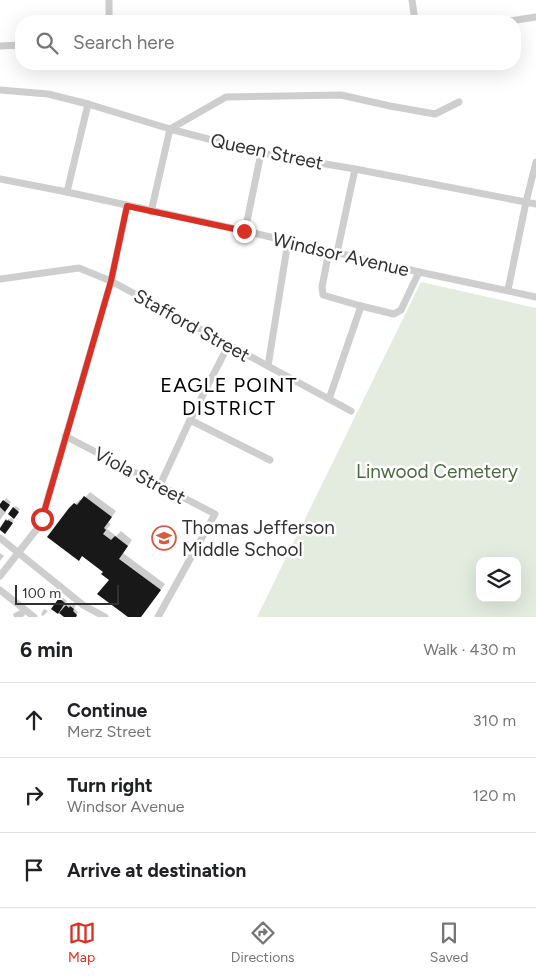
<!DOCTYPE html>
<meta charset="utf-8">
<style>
:root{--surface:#fff;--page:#f2f2f2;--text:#202124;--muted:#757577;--line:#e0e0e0;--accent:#d93025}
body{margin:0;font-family:Figtree,sans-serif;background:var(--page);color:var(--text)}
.controls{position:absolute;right:15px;bottom:15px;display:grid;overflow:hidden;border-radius:10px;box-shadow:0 5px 20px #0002}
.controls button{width:45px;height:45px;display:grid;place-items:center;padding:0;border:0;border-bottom:1px solid var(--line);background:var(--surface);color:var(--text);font:25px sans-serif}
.scale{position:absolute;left:15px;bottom:12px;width:104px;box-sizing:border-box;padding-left:5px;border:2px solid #313131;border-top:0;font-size:14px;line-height:18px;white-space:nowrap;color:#313131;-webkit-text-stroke:4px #fff;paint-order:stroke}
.stop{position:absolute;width:15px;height:15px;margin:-11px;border:4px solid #d93025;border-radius:50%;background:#fff}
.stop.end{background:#d93025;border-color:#fff;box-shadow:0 1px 5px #0008}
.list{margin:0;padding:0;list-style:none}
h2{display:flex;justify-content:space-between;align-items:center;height:65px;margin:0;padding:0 20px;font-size:21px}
h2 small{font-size:16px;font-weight:400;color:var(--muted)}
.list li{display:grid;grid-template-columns:32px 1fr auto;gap:15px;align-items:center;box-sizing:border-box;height:75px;padding:0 20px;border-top:1px solid var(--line)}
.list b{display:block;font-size:19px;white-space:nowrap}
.list p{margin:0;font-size:16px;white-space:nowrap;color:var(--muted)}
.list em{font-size:16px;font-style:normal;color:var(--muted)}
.icon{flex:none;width:28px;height:28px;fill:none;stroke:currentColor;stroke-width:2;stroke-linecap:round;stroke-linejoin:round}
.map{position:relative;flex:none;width:536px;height:617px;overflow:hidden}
.search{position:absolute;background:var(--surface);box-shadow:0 5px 20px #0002;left:15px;right:15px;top:15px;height:55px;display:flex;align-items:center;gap:12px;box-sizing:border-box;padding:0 18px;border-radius:20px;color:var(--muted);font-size:19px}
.sheet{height:290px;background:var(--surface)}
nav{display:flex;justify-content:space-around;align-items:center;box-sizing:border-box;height:70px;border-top:1px solid var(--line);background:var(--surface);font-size:14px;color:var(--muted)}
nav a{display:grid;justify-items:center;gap:2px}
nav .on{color:var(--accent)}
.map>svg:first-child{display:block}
</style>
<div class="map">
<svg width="536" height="617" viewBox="0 0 536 617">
<rect width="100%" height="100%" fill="#fff"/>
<path fill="#e4ece0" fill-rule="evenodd" d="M421,282L536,308V617H257ZM480,561H517V598H480Z"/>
<g fill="#0003">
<polygon points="90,492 116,511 108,522 111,524 107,529 116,536 121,531 132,540 123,553 165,584 141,617 130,617 111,580 105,572 70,509 80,499 82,501"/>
<polygon points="6,498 11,502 4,511 6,512 0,520 0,506"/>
<polygon points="16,506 20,509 12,519 14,520 7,530 1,529 9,518 10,519 13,517 13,508"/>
<polygon points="0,553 4,556 0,561"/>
<polygon points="62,597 67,601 64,609 69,604 72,606 73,604 76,606 74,608 78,612 75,617 64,617 65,616 53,608"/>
<polygon points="22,609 25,615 23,617 14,617 13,614"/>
<polygon points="44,609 48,611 43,616 41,614"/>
</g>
<g fill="#181818">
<polygon points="84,496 112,517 104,528 106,530 103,534 111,540 115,536 128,546 119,559 161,590 141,617 128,617 97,594 109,580 101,574 103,572 82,556 79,561 47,537 69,508 74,503 77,505"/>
<polygon points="3,500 10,505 5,512 0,507 0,504"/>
<polygon points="13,507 19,512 14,519 8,514"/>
<polygon points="6,519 7,521 8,520 13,523 5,534 0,530 0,528"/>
<polygon points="59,598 65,603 58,614 51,609"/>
<polygon points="66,605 69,608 70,606 74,609 73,611 77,615 76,617 64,617 59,613"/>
</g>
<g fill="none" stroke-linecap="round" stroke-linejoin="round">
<g stroke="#cecece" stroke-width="7">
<polyline points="412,0 415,21"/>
<polyline points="109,21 109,0"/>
<polyline points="510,21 536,17"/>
<polyline points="0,46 21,45"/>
<polyline points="0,90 48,94 88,104 170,129 261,153 355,169 536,204"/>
<polyline points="0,179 67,192 245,231 419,272 536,297"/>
<polyline points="67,192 88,104"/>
<polyline points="151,212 170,129 226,97 341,95 390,106 435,114 459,102"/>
<polyline points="245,231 261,153"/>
<polyline points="329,251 322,287 323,295 361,306"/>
<polyline points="337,253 355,169"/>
<polyline points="0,279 79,268 111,281 351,411"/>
<polyline points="508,290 526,202 536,162"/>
<polyline points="268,366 288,241"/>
<polyline points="329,399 361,306 394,314 401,310 419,272"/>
<polyline points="190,420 270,460"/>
<polyline points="65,436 215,514 158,617"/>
<polyline points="160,485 190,420 229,344"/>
<polyline points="0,538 83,605 105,617"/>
<polyline points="0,576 40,525 111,281 127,206"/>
<polyline points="0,590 34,617"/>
</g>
</g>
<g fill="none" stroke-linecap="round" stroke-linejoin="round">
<polyline stroke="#d93025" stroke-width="6" points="42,519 111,281 127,206 244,231"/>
</g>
<defs>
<g id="school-ring" transform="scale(1.25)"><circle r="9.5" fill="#fff" stroke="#d75a43" stroke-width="1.5"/><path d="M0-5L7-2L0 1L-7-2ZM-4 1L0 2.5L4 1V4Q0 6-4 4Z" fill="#d75a43"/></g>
</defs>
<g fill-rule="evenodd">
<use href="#school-ring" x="164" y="538"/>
</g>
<g text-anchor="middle" stroke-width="5" stroke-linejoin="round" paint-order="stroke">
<g font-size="19" fill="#313131" stroke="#fff">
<text transform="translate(267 151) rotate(12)" y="7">Queen Street</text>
<text transform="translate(341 254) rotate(13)" y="7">Windsor Avenue</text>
<text transform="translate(192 325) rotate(29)" y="7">Stafford Street</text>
<text transform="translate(140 475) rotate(28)" y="7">Viola Street</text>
</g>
<g font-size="19" fill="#4b6941" stroke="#fff">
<text x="437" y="478">Linwood Cemetery</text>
</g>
<g font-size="19" fill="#313131" stroke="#fff" text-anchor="start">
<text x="182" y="534">Thomas Jefferson<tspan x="182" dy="22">Middle School</tspan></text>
</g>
<g font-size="20" letter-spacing="1" fill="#000" stroke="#fff">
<text x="229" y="392">EAGLE POINT<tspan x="229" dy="23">DISTRICT</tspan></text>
</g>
</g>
</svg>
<div class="controls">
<button><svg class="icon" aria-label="layers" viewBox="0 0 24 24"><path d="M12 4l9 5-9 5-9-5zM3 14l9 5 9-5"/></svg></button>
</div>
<div class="scale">100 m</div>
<div class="stop" style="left:42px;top:519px"></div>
<div class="stop end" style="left:244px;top:231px"></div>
<div class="search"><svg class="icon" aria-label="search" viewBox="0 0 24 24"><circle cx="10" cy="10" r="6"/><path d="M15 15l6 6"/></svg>Search here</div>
</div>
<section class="sheet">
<h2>6 min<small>Walk · 430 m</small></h2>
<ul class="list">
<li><svg class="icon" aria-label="ahead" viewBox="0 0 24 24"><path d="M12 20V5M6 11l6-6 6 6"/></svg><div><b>Continue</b><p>Merz Street</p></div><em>310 m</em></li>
<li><svg class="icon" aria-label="right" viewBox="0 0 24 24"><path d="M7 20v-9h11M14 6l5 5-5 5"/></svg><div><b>Turn right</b><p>Windsor Avenue</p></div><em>120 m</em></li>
<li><svg class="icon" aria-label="arrive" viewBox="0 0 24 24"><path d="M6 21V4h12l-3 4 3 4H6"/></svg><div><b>Arrive at destination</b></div></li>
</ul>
</section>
<nav>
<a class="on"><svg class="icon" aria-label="map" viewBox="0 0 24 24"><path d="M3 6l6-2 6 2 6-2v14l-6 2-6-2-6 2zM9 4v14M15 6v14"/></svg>Map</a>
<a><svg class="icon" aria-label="directions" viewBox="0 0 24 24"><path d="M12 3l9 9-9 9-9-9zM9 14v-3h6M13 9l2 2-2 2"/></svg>Directions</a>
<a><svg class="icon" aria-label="saved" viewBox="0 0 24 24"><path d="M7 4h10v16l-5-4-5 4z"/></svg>Saved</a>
</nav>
